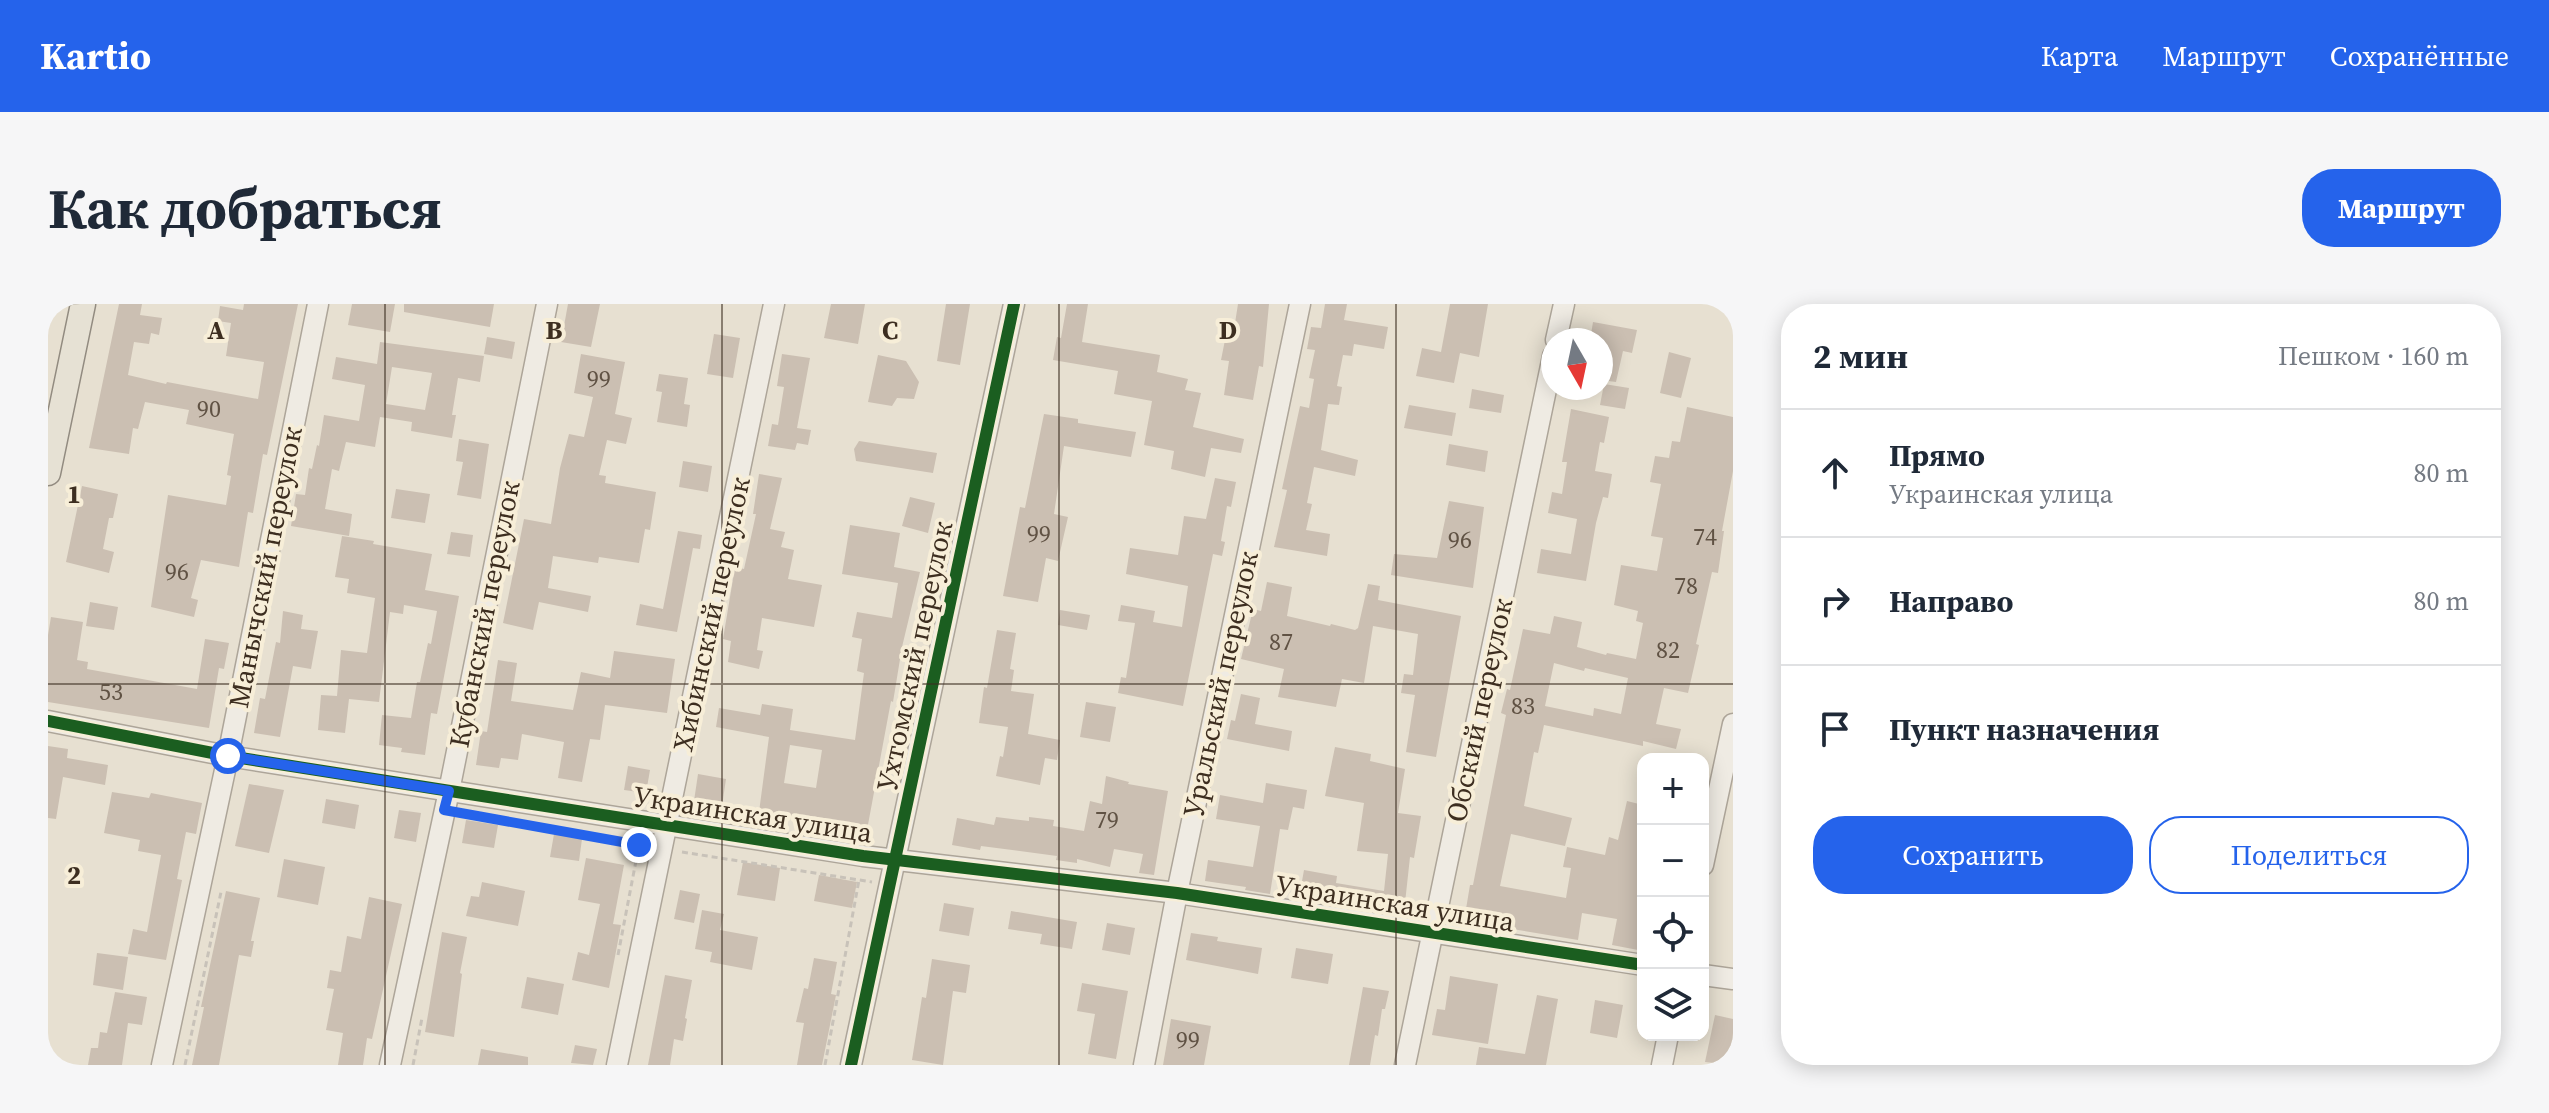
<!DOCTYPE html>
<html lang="ru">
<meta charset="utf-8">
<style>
:root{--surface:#fff;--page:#f6f6f7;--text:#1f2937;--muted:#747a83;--line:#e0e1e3;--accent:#2563eb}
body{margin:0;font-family:"Source Serif 4",serif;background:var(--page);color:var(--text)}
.controls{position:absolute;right:24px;bottom:24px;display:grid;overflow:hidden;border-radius:16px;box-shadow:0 4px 20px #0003}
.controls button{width:72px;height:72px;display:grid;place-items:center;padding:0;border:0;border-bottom:2px solid var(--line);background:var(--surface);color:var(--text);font:40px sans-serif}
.compass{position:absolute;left:1493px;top:24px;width:72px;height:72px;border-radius:50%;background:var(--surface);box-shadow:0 4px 20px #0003;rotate:171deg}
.stop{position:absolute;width:24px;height:24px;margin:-18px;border:6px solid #2563eb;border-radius:50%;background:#fff}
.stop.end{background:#2563eb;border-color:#fff;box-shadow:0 2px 8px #0008}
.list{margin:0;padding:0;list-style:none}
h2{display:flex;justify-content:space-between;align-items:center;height:104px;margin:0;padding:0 32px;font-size:34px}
h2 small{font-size:26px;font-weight:400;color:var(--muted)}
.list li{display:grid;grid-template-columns:52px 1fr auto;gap:24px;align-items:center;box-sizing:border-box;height:128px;padding:0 32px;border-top:2px solid var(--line)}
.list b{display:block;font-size:30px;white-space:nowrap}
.list p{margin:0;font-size:26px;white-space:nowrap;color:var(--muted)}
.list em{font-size:26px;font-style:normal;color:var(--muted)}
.actions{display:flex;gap:16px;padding:24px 32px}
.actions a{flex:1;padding:18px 0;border:2px solid var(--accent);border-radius:32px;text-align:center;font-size:28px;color:var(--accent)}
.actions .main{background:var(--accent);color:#fff}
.icon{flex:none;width:44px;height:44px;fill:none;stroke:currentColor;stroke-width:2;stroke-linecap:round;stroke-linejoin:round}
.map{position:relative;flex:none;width:1685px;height:761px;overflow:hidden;border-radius:32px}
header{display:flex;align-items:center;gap:48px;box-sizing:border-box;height:112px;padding:0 40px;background:var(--accent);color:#fff}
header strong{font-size:38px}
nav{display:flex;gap:44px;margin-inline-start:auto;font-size:28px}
.intro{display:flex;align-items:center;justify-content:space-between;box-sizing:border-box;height:192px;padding:0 48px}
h1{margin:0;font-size:56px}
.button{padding:20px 36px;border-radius:32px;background:var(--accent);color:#fff;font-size:28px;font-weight:700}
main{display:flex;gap:48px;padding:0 48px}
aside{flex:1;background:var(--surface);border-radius:32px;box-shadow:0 4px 20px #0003}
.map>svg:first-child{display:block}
</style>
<header>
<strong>Kartio</strong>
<nav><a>Карта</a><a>Маршрут</a><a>Сохранённые</a></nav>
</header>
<div class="intro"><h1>Как добраться</h1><a class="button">Маршрут</a></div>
<main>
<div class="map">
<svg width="1685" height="761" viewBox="0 0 1685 761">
<rect width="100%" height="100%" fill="#e7e0d1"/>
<g fill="#cbbfb2" fill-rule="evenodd">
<polygon points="71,0 94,0 92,11 114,14 111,31 103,29 101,40 86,38 80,71 118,80 119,78 210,95 216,58 178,52 183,19 170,17 172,2 195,6 196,0 250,0 219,151 215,150 205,209 200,208 191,263 153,256 143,294 150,296 146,313 103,303 120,191 178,201 183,172 179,171 186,130 138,120 141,106 97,98 90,125 85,124 81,150 41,144"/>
<polygon points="304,0 347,0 342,28 300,21"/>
<polygon points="356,0 446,0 442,23 356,8"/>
<polygon points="520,0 552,0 543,43 513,38"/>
<polygon points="783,0 817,0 810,40 776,34"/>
<polygon points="898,0 922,0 912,61 889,57"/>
<polygon points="1019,0 1040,0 1034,38 1112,51 1109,68 1140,75 1137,86 1153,89 1145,123 1196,135 1193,149 1163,144 1157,173 1123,165 1126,147 1096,141 1104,97 1066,90 1070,67 1005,56 1009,33 1013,34"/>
<polygon points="1190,0 1221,0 1215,63 1211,62 1205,96 1176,91 1181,57 1173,56 1177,36 1184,38"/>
<polygon points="1277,0 1299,0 1296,16 1340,23 1336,45 1306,40 1304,52 1295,51 1289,82 1294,83 1291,101 1280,100 1273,146 1310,156 1307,172 1266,163 1259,199 1264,200 1258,226 1282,230 1279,252 1226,243 1239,186 1234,185 1252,102 1261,104 1266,75 1261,74 1267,46 1259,45 1263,23 1273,24"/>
<polygon points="1402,0 1440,0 1431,53 1412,49 1406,79 1368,72 1374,44 1393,48"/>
<polygon points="1545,18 1589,26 1584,49 1575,47 1568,78 1553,76 1553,36 1542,36"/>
<polygon points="666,30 692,34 685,74 659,70"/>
<polygon points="439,33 467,38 464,55 436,50"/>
<path d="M332,38L436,52L432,78L410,74L404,111H408L404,134L363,127L364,118L332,113L327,143L298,138L291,167L284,165L277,205L304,210L301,232L243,222L248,190L257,191L261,164L264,165L269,141L271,142L276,111L311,117L317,81L284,75L288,53L329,60ZM344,63L384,69L377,106L338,100Z"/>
<polygon points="1621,48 1643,54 1633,94 1612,89"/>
<polygon points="533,50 577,58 567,110 584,114 578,140 559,136 551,171 558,172 557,179 608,188 602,226 597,225 591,259 551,253 550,259 505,252 500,284 543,292 540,308 491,298 485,326 455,319 476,215 503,220 512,164 521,130 536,133 545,93 526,89"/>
<polygon points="734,50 762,54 749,124 763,126 760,141 749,139 747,146 720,142 724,120 730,121 736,83 729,82"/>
<polygon points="830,51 858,57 871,78 866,95 849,94 844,102 820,98"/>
<polygon points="611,70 640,74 636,100 642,101 639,123 609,118 614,88 608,87"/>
<polygon points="1556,80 1581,84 1577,105 1552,101"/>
<polygon points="1424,85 1456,91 1453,109 1421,104"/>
<polygon points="1361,101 1408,109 1404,132 1356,124"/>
<path d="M1639,103L1685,113V167L1674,227H1676L1670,269L1664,268L1648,340L1651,341L1640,389L1616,384L1608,420L1633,425L1628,445L1595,437V442L1496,421L1490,449L1486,448L1476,502L1524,514L1517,542L1463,530L1452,582L1518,594L1523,564L1515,563L1519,543L1557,551L1561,533L1570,536L1579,497L1595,501V623L1590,646L1564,641L1569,615L1534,609L1530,636L1416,617L1422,581H1425L1458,411L1453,409L1459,385L1462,386L1475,325L1502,330L1506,312L1534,318L1529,343L1558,351L1559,349L1588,355L1595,319L1588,317L1590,307L1566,301L1573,261L1609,267L1615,234L1603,232L1613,180L1602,178L1607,152L1621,154L1624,137L1632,138ZM1506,359L1536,367L1537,364L1580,374L1573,410L1546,404L1545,412L1497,402Z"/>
<polygon points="1523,105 1561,113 1556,139 1552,138 1547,167 1564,170 1560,194 1555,193 1548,219 1538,277 1489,269 1493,245 1523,250 1529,215 1500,209 1504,188 1514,190 1519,158 1514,158"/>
<polygon points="996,110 1030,115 1030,119 1088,128 1083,153 1016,142 1006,210 1020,213 1010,257 998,254 990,298 955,292 972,203 977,204"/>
<polygon points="411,135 441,140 433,195 409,191 415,158 408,157"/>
<polygon points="811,137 889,149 885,169 808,157 806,145"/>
<polygon points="1401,140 1440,147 1437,168 1398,161"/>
<polygon points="635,157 664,162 660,188 631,183"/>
<polygon points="711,170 734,174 722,225 737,228 733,243 746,246 740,275 774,281 766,323 714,314 709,346 715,347 711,365 680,358 683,337 675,335 687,263 696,265 708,210 705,210"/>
<polygon points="1167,174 1188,178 1183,203 1179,202 1173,237 1177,238 1174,252 1165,250 1135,402 1070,389 1073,373 1078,374 1087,319 1070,317 1073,301 1107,307 1105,318 1134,323 1140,282 1078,270 1082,244 1130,251 1136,212 1158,215"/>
<polygon points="34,182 70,190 65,214 61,214 55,245 66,248 61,269 18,258"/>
<polygon points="348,185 382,190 377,219 343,214"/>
<polygon points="862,193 887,199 880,229 854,222"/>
<polygon points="1401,197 1436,203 1425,284 1343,271 1346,250 1389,254"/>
<path d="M802,221L852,229L846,263L872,268L854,343L845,398L843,397L819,526L783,520V518L711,508L721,433L668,423L671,404L712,411L714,400L745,405L742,426L807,436L816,369L809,367L814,335L804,333L809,308L844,314L850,279L794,270ZM742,441L774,446L768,484L736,479Z"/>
<polygon points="630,227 654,231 652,245 645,244 629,328 588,321 592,300 615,305"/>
<polygon points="403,228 425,231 422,253 399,250"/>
<polygon points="294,232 326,237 325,240 384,250 377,286 411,292 389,410 383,409 377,451 353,448 354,444 331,441 334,411 363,414 369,378 372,378 380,339 383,340 389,307 356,301 355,310 342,308 331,398 301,395 297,429 270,426 273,391 289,392 293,346 319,349 327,294 299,289 301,275 287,273"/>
<polygon points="1219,278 1244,283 1239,312 1282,322 1283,320 1307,326 1310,324 1320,280 1332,282 1330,296 1413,312 1388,453 1358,448 1367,391 1353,389 1356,370 1365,371 1370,330 1325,322 1316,379 1294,375 1288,403 1230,393 1236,365 1193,355 1205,305 1213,307"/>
<polygon points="42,298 70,303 66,326 38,322"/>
<polygon points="1012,306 1042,311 1039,326 1010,321"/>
<polygon points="235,307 255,311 253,325 270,327 263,365 245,362 232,433 206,429 212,394 217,395 228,338 232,339"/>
<polygon points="3,313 35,318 29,356 40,358 39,365 149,385 157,335 181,339 176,365 171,364 161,424 0,398 0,331"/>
<polygon points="949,326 968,329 962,365 966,366 963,387 986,390 980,430 1012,436 1009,456 997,454 992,481 948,472 952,452 955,453 960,423 931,419 936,383 939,384"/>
<polygon points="566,347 627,355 619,409 557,401 552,436 542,435 534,478 510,474 516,438 474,430 470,456 453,454 451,464 428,461 433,427 439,428 450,356 469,359 463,397 525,406 533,368 562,374"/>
<polygon points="1193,390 1212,394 1207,420 1244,427 1241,447 1179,435 1183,416 1187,417"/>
<polygon points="1038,398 1068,403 1062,438 1032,433"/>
<polygon points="0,442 20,445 19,454 60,461 57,481 15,473 8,515 0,514"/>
<polygon points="1287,443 1323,450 1322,457 1357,465 1350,509 1373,512 1366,554 1362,553 1356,608 1285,596 1284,599 1251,594 1256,566 1289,572 1288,579 1336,587 1340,550 1309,547 1316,499 1277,492"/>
<polygon points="580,462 602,466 598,489 576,486"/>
<polygon points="650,470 678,475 674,502 646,497"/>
<polygon points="1058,472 1081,478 1080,480 1120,487 1106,571 1091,569 1095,550 1066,545 1062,563 1029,555 1029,559 1008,556 1009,552 933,542 932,546 904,541 909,514 946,521 948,513 981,517 981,513 1006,516 1005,522 1036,527 1042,497 1054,500"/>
<polygon points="1218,479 1259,486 1256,505 1245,503 1240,526 1232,525 1222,590 1197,586 1198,583 1157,577 1160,556 1205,563 1212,522 1168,515 1172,491 1215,499"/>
<polygon points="201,480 236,486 221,549 187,542"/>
<polygon points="64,488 101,494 103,489 154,499 148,530 138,528 129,575 134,576 118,656 80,650 85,625 99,628 113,551 90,547 92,536 56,529"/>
<polygon points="278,495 311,501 307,525 274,519"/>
<polygon points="351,506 373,509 368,538 346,534"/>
<polygon points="418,516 450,521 446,544 414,539"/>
<polygon points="506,530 534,535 531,557 502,553"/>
<polygon points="538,554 576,561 565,620 573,621 561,684 524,676 530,648 541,651 552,600 530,596"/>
<polygon points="236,555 277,563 270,601 229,593"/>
<polygon points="695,558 732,564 727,597 689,591"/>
<polygon points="771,571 809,578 804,604 766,597"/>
<polygon points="434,578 477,587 470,622 418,612 423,592 431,593"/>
<polygon points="632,586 652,590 646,619 626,615"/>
<polygon points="178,587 212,594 203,637 206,637 203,653 191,651 171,761 144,761 156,703 153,703"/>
<polygon points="321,593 354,600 324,735 319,734 315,761 290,761 295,729 278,726 286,685 279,684 282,666 293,668 299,632 313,635"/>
<polygon points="896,599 926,604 921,632 891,627"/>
<polygon points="654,606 676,610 672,626 710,633 704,666 662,658 664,648 647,645"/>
<polygon points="963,607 1029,618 1024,645 992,640 994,630 960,625"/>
<polygon points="1059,619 1087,624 1082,651 1054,646"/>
<polygon points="394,628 419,633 412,669 414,670 406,733 377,728"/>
<polygon points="1143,629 1170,633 1169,637 1214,644 1210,670 1138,656"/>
<polygon points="1248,644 1285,650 1280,680 1243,674"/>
<polygon points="49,649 80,653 75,686 45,681"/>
<polygon points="766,654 789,658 783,690 788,691 774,761 749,761 756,719 748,718 756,684 760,685"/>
<polygon points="884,655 922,661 918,689 905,687 895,761 864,756 874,693 878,694"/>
<polygon points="617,671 644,676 637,714 639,715 635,737 626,735 622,761 600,761"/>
<polygon points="1402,672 1450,680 1440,740 1384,731 1389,705 1397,706"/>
<polygon points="479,673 516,680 510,711 473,704"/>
<polygon points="1034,679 1080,687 1068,755 1040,750 1047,710 1029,707"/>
<polygon points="1315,683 1341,687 1337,705 1334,705 1330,732 1327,731 1322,761 1301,761"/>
<polygon points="67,688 99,693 94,721 80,719 74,761 40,761 43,744 50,744 52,728 59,729"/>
<polygon points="1489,691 1510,695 1498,761 1428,761 1431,743 1477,750"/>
<polygon points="1547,696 1575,701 1569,734 1542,729"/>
<polygon points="1667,711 1685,715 1685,761 1657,758"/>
<polygon points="1123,715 1163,722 1156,761 1115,761"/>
<polygon points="527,741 549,745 545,761 523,759"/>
<polygon points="433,745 480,753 480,761 430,761"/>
</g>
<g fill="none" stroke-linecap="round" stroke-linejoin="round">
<g stroke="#ada599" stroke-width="23">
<g id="minor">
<polyline points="1508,36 1516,0"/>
<polyline points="0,417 180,452 815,552 1129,589 1595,661"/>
<polyline points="1655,561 1685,420"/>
<polyline points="1655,671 1685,675"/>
<polyline points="114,761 180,452 270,0"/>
<polyline points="342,761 401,487 499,0"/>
<polyline points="569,761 726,0"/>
<polyline points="803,761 966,0"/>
<polyline points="1096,761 1129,589 1252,0"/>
<polyline points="1357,761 1505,52"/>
<polyline points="1614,761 1620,731"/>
</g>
</g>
<g stroke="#928b80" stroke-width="27">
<polyline id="major" points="0,169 35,0"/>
</g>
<g stroke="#c8c2b9" stroke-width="3" stroke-dasharray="6 4" stroke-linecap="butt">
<polyline points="473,520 595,541"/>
<polyline points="634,548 824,578"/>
<polyline points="570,651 591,541"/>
<polyline points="137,761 173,588"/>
<polyline points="365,761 374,714"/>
<polyline points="777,761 811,576"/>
</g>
<use href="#minor" stroke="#efebe3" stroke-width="20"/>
<use href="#major" stroke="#e6e1d4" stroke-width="24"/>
<g stroke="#f7eed8" stroke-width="17">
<g id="cycleway">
<polyline points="0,417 180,452 815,552 1129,589 1595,661"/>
<polyline points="803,761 966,0"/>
</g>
</g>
<use href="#cycleway" stroke="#1b5e20" stroke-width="12"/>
</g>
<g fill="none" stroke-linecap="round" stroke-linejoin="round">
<polyline stroke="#2563eb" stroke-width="10" points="180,452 401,487 396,506 591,541"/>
</g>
<path fill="none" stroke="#3d2e20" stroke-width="2" stroke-opacity="0.55" d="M337,0V761M674,0V761M1011,0V761M1348,0V761M0,380H1685"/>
<g text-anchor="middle" stroke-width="8" stroke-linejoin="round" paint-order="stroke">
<g font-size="24" fill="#605244">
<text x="551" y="83">99</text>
<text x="161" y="113">90</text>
<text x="991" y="238">99</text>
<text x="1657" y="241">74</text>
<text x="1412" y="244">96</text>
<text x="129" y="276">96</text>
<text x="1638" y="290">78</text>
<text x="1233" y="346">87</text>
<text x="1620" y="354">82</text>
<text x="63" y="396">53</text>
<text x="1475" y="410">83</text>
<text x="1059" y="524">79</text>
<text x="1140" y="744">99</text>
</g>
<g font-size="28" fill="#3d2e20" stroke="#f7eed8">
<text transform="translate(217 263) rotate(-79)" y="10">Манычский переулок</text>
<text transform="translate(436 310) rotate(-79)" y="10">Кубанский переулок</text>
<text transform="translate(663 310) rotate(-78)" y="10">Хибинский переулок</text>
<text transform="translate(866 352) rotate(-78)" y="10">Ухтомский переулок</text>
<text transform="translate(1172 380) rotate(-78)" y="10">Уральский переулок</text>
<text transform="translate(1431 406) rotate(-78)" y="10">Обский переулок</text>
<text transform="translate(705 510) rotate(9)" y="10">Украинская улица</text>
<text transform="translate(1347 599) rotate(9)" y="10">Украинская улица</text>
</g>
</g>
<g font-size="26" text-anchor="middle" font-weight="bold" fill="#3d2e20" stroke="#f7eed8" stroke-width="8" stroke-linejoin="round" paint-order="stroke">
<text x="168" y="35">A</text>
<text x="506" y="35">B</text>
<text x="842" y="35">C</text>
<text x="1180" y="35">D</text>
<text x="26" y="199">1</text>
<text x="26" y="580">2</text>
</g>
</svg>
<div class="controls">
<button>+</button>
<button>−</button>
<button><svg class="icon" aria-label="locate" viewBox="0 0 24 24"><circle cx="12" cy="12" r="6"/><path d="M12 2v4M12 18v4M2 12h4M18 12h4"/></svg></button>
<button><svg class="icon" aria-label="layers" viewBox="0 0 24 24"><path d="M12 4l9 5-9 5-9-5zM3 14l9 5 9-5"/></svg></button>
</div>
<svg class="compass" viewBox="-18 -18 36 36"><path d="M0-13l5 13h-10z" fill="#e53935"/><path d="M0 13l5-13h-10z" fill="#747a83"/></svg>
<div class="stop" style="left:180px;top:452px"></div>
<div class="stop end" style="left:591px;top:541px"></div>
</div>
<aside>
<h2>2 мин<small>Пешком · 160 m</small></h2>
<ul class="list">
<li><svg class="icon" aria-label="ahead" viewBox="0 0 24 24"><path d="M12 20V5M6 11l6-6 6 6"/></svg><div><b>Прямо</b><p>Украинская улица</p></div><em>80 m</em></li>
<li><svg class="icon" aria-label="right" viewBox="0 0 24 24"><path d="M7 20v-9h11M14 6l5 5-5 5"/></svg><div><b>Направо</b></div><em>80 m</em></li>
<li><svg class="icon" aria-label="arrive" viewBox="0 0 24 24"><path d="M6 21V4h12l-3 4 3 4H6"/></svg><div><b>Пункт назначения</b></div></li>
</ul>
<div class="actions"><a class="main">Сохранить</a><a>Поделиться</a></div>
</aside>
</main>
